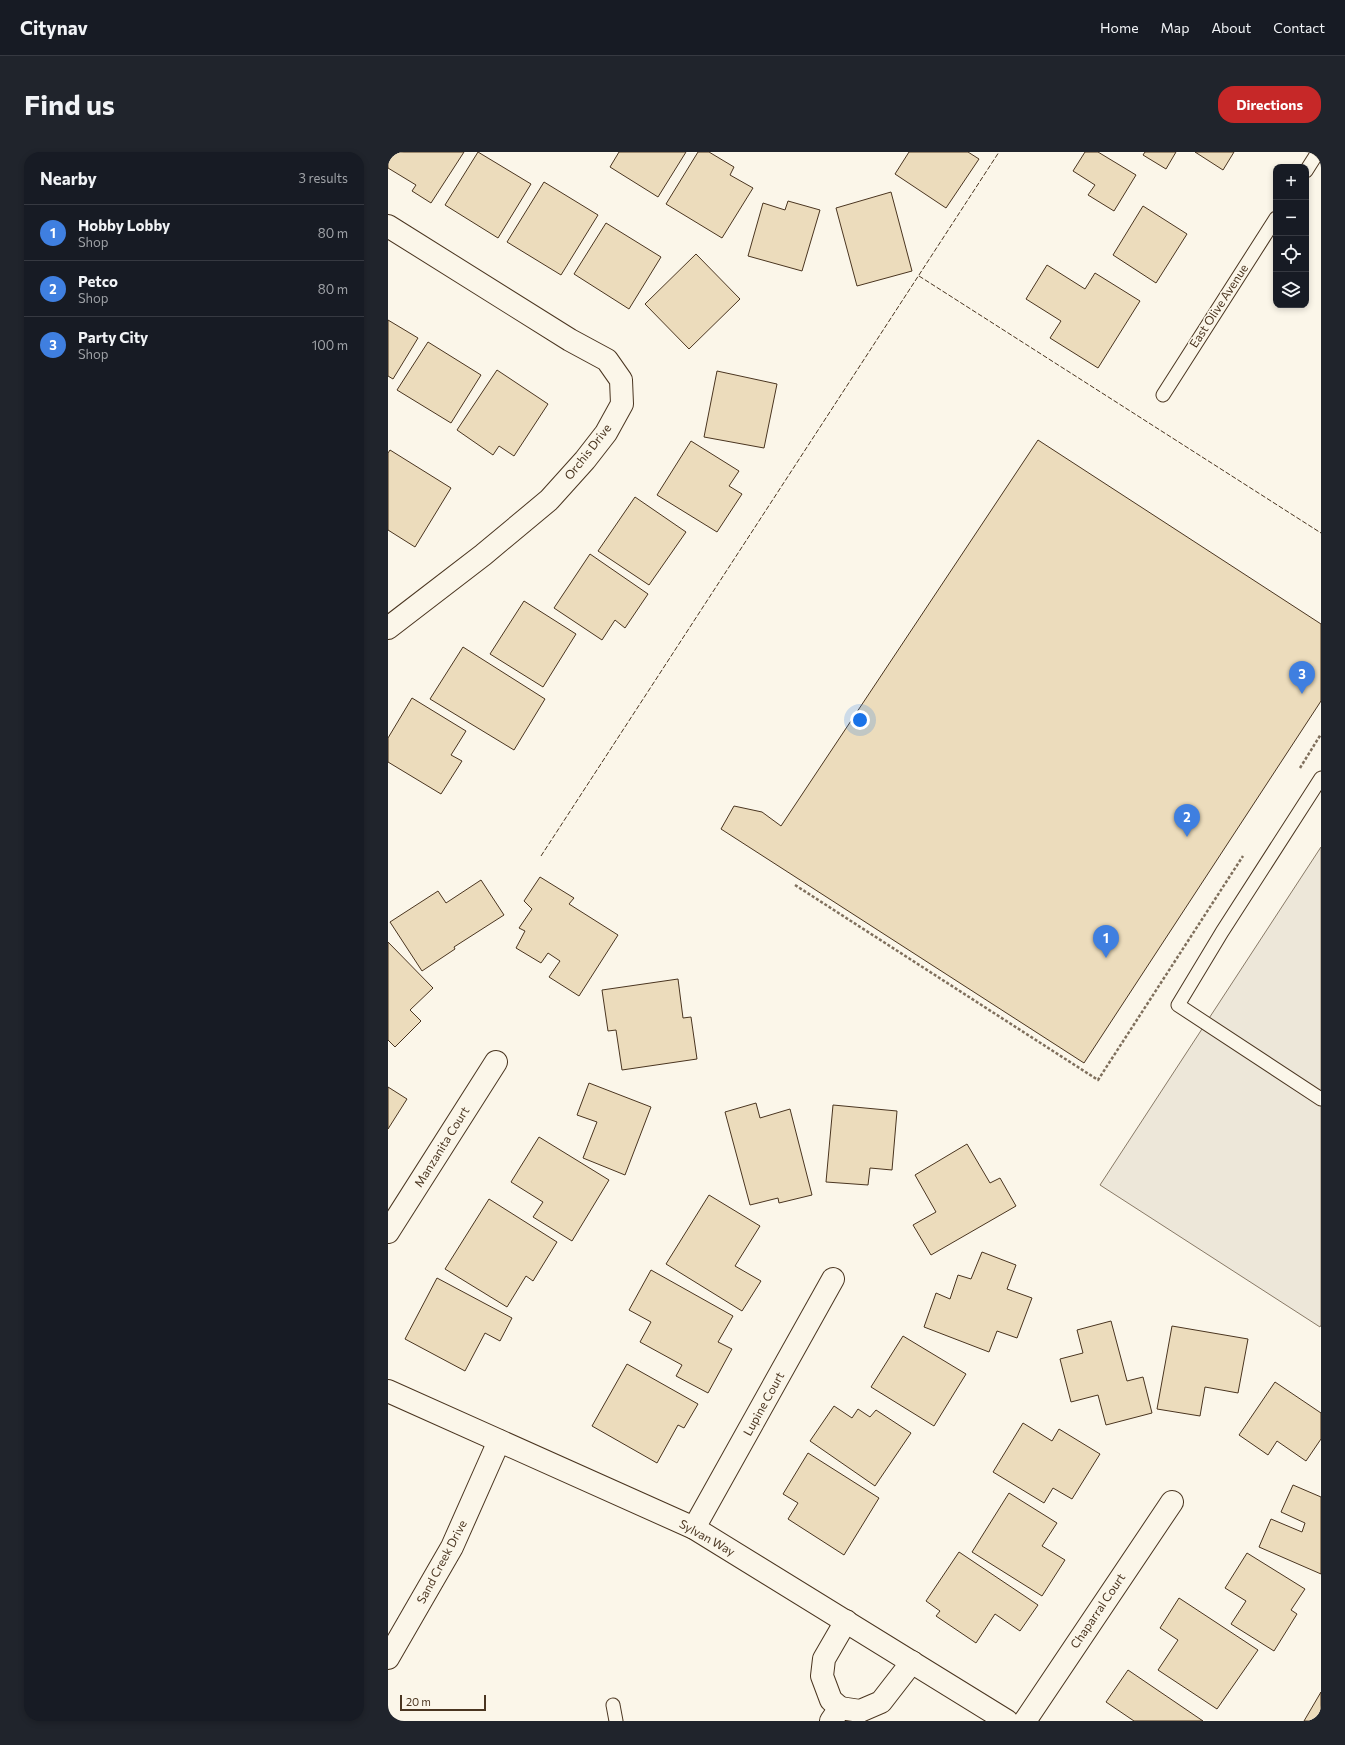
<!DOCTYPE html>
<meta charset="utf-8">
<style>
:root{--surface:#171b24;--page:#20242c;--text:#f1f3f6;--muted:#9ea1a6;--line:#363941;--accent:#c62828}
body{margin:0;font-family:Commissioner,sans-serif;background:var(--page);color:var(--text)}
.controls{position:absolute;right:12px;top:12px;display:grid;overflow:hidden;border-radius:8px;box-shadow:0 2px 6px #0003}
.controls button{width:36px;height:36px;display:grid;place-items:center;padding:0;border:0;border-bottom:1px solid var(--line);background:var(--surface);color:var(--text);font:20px sans-serif}
.scale{position:absolute;left:12px;bottom:10px;width:86px;box-sizing:border-box;padding-left:4px;border:2px solid #4a3520;border-top:0;font-size:11px;line-height:14px;white-space:nowrap;color:#4a3520;-webkit-text-stroke:3px #fbf6e9;paint-order:stroke}
.you{position:absolute;left:472px;top:568px;width:14px;height:14px;margin:-10px;border:3px solid #fff;border-radius:50%;background:#1a73e8;box-shadow:0 0 0 6px #1a73e833}
.badge{display:grid;place-items:center;width:26px;height:26px;border-radius:50%;background:var(--accent);color:#fff;font-size:13px;font-weight:700}
.pin{position:absolute;translate:-50% -33px;filter:drop-shadow(0 1px 2px #0008)}
.pin::after{content:'';position:absolute;top:21px;width:14px;height:12px;background:inherit;clip-path:polygon(0 0,100% 0,50% 100%)}
.list{margin:0;padding:0;list-style:none}
h2{display:flex;justify-content:space-between;align-items:center;height:52px;margin:0;padding:0 16px;font-size:17px}
h2 small{font-size:13px;font-weight:400;color:var(--muted)}
.list li{display:grid;grid-template-columns:26px 1fr auto;gap:12px;align-items:center;box-sizing:border-box;height:56px;padding:0 16px;border-top:1px solid var(--line)}
.list b{display:block;font-size:15px;white-space:nowrap}
.list p{margin:0;font-size:13px;white-space:nowrap;color:var(--muted)}
.list em{font-size:13px;font-style:normal;color:var(--muted)}
.icon{flex:none;width:22px;height:22px;fill:none;stroke:currentColor;stroke-width:2;stroke-linecap:round;stroke-linejoin:round}
.map{position:relative;flex:none;width:933px;height:1569px;overflow:hidden;border-radius:16px}
header{display:flex;align-items:center;gap:24px;box-sizing:border-box;height:56px;padding:0 20px;background:var(--surface);border-bottom:1px solid var(--line)}
header strong{font-size:19px}
nav{display:flex;gap:22px;margin-inline-start:auto;font-size:14px}
.intro{display:flex;align-items:center;justify-content:space-between;box-sizing:border-box;height:96px;padding:0 24px}
h1{margin:0;font-size:28px}
.button{padding:10px 18px;border-radius:16px;background:var(--accent);color:#fff;font-size:14px;font-weight:700}
main{display:flex;gap:24px;padding:0 24px}
aside{flex:1;background:var(--surface);border-radius:16px;box-shadow:0 2px 6px #0003}
.map>svg:first-child{display:block}
</style>
<header>
<strong>Citynav</strong>
<nav><a>Home</a><a>Map</a><a>About</a><a>Contact</a></nav>
</header>
<div class="intro"><h1>Find us</h1><a class="button">Directions</a></div>
<main>
<aside>
<h2>Nearby<small>3 results</small></h2>
<ul class="list">
<li><span class="badge" style="background:#3f7fe0">1</span><div><b>Hobby Lobby</b><p>Shop</p></div><em>80 m</em></li>
<li><span class="badge" style="background:#3f7fe0">2</span><div><b>Petco</b><p>Shop</p></div><em>80 m</em></li>
<li><span class="badge" style="background:#3f7fe0">3</span><div><b>Party City</b><p>Shop</p></div><em>100 m</em></li>
</ul>
</aside>
<div class="map">
<svg width="933" height="1569" viewBox="0 0 933 1569">
<rect width="100%" height="100%" fill="#fbf6e9"/>
<polygon fill="#ede7d9" stroke="#887966" points="933,695 933,1173 932,1175 712,1033"/>
<g fill="#ecdcbc" stroke="#4a3520">
<polygon points="5,0 76,0 43,51 24,39 28,33 0,16 0,8"/>
<polygon points="90,0 143,32 110,86 57,53"/>
<polygon points="231,0 298,0 270,45 222,15"/>
<polygon points="310,0 321,0 346,15 342,23 365,36 334,86 278,52"/>
<polygon points="521,0 580,0 591,7 558,56 507,22"/>
<polygon points="697,0 710,0 748,23 726,59 700,43 707,33 685,19"/>
<polygon points="757,0 788,0 778,17 755,3"/>
<polygon points="807,0 846,0 835,18"/>
<polygon points="156,30 210,63 173,123 119,90"/>
<polygon points="503,40 524,119 469,134 448,56"/>
<polygon points="400,49 432,58 414,119 360,104 375,51 397,58"/>
<polygon points="755,54 799,82 768,131 725,103"/>
<polygon points="218,71 273,105 241,157 186,122"/>
<polygon points="308,102 352,147 301,197 257,152"/>
<polygon points="659,113 697,137 707,121 752,149 710,216 662,186 673,169 638,147"/>
<polygon points="0,168 30,186 5,227 0,224"/>
<polygon points="40,190 93,223 63,271 9,238"/>
<polygon points="109,218 160,252 126,304 111,294 105,303 69,278"/>
<polygon points="329,219 389,232 376,296 316,285"/>
<polygon points="650,288 933,472 933,549 696,911 333,677 346,654 374,660 393,674"/>
<polygon points="303,289 351,319 341,334 354,342 329,380 269,343"/>
<polygon points="2,298 63,336 27,395 0,378 0,301"/>
<polygon points="247,345 298,380 261,433 210,399"/>
<polygon points="202,402 260,442 237,476 227,468 214,488 166,456"/>
<polygon points="136,449 188,482 155,535 102,502"/>
<polygon points="75,495 157,547 126,598 42,547"/>
<polygon points="24,546 78,579 63,603 74,609 53,642 0,610 0,586"/>
<polygon points="152,725 186,746 181,752 230,783 191,844 161,825 172,809 160,801 153,811 128,796 137,779 131,776 144,757 136,749"/>
<polygon points="93,728 116,763 66,795 67,797 34,819 2,770 50,739 58,751"/>
<polygon points="0,790 45,836 22,858 33,869 7,895 0,888"/>
<polygon points="290,827 295,866 303,865 309,907 234,918 228,878 220,879 214,838"/>
<polygon points="201,931 263,955 237,1023 195,1006 209,970 189,963"/>
<polygon points="0,935 19,947 0,977"/>
<polygon points="368,951 372,966 402,957 424,1043 391,1051 390,1046 362,1053 337,960"/>
<polygon points="445,953 509,959 504,1018 482,1016 480,1033 438,1030"/>
<polygon points="151,985 221,1028 184,1089 145,1065 155,1050 123,1030"/>
<polygon points="579,992 602,1031 612,1026 628,1054 543,1103 525,1073 548,1060 527,1023"/>
<polygon points="321,1043 372,1074 347,1114 373,1129 354,1159 278,1112"/>
<polygon points="101,1047 169,1090 145,1129 138,1124 119,1155 57,1117"/>
<polygon points="594,1100 628,1113 619,1137 644,1146 629,1186 609,1179 601,1200 536,1175 548,1141 562,1147 570,1123 583,1127"/>
<polygon points="263,1118 345,1164 330,1190 344,1197 320,1241 288,1224 294,1213 252,1190 263,1170 241,1158"/>
<polygon points="49,1126 124,1166 112,1189 97,1181 77,1219 17,1187"/>
<polygon points="723,1169 739,1229 755,1225 764,1261 718,1273 710,1243 683,1250 672,1207 695,1201 689,1178"/>
<polygon points="784,1174 860,1187 850,1241 817,1235 812,1264 769,1257"/>
<polygon points="515,1184 578,1222 546,1274 483,1235"/>
<polygon points="239,1212 310,1252 296,1276 290,1273 269,1311 204,1274"/>
<polygon points="887,1230 933,1261 933,1287 918,1309 889,1289 880,1303 851,1283"/>
<polygon points="446,1254 464,1266 470,1257 482,1265 488,1258 523,1281 487,1334 422,1289"/>
<polygon points="635,1271 664,1289 671,1277 712,1302 684,1347 665,1336 656,1351 605,1320"/>
<polygon points="420,1301 491,1346 456,1403 400,1367 410,1351 395,1342"/>
<polygon points="905,1333 933,1345 933,1422 871,1395 883,1367 914,1380 917,1371 893,1360"/>
<polygon points="621,1341 669,1371 654,1394 677,1408 654,1444 584,1400"/>
<polygon points="571,1400 650,1453 632,1479 607,1462 588,1491 548,1464 552,1459 538,1449"/>
<polygon points="859,1401 917,1437 903,1458 909,1462 886,1499 843,1472 858,1449 837,1436"/>
<polygon points="791,1446 870,1498 829,1557 770,1518 790,1488 772,1476"/>
<polygon points="740,1518 815,1569 746,1569 718,1550"/>
<polygon points="933,1540 933,1569 916,1569"/>
</g>
<g fill="none" stroke-linecap="round" stroke-linejoin="round">
<g stroke="#4a3520" stroke-width="15">
<g id="lane">
<polyline points="918,19 930,0"/>
<polyline points="775,243 888,66"/>
<polyline points="933,626 834,780 790,853 933,947"/>
<polyline points="225,1553 228,1569"/>
</g>
</g>
<g stroke="#4a3520" stroke-width="24">
<g id="street">
<polyline points="0,74 182,188 219,208 233,228 234,252 218,281 197,308 161,348 95,403 0,476"/>
<polyline points="0,1080 108,910"/>
<polyline points="0,1239 306,1376 619,1569"/>
<polyline points="306,1376 445,1127"/>
<polyline points="0,1506 64,1395 111,1289"/>
<polyline points="452,1556 443,1548 434,1524 436,1507 458,1469"/>
<polyline points="443,1569 452,1556 472,1559 493,1550 524,1510"/>
<polyline points="637,1569 784,1350"/>
</g>
</g>
<g stroke="#7f6f5c" stroke-width="2.5" stroke-dasharray="3 2" stroke-linecap="butt">
<polyline points="912,616 933,582"/>
<polyline points="407,733 710,928 855,704"/>
</g>
<use href="#lane" stroke="#fbf6e9" stroke-width="13"/>
<use href="#street" stroke="#fbf6e9" stroke-width="22"/>
<g stroke="#4a3520" stroke-width="1" stroke-dasharray="5 2" stroke-linecap="butt">
<polyline points="531,124 933,381"/>
<polyline points="153,704 611,0"/>
</g>
</g>
<g text-anchor="middle" stroke-width="3" stroke-linejoin="round" paint-order="stroke">
<g font-size="12" fill="#4a3520" stroke="#fbf6e9">
<text transform="translate(831 154) rotate(-57)" y="4">East Olive Avenue</text>
<text transform="translate(200 300) rotate(-52)" y="4">Orchis Drive</text>
<text transform="translate(54 995) rotate(-58)" y="4">Manzanita Court</text>
<text transform="translate(376 1252) rotate(-61)" y="4">Lupine Court</text>
<text transform="translate(319 1386) rotate(29)" y="4">Sylvan Way</text>
<text transform="translate(54 1410) rotate(-62)" y="4">Sand Creek Drive</text>
<text transform="translate(710 1459) rotate(-56)" y="4">Chaparral Court</text>
</g>
</g>
</svg>
<div class="controls">
<button>+</button>
<button>−</button>
<button><svg class="icon" aria-label="locate" viewBox="0 0 24 24"><circle cx="12" cy="12" r="6"/><path d="M12 2v4M12 18v4M2 12h4M18 12h4"/></svg></button>
<button><svg class="icon" aria-label="layers" viewBox="0 0 24 24"><path d="M12 4l9 5-9 5-9-5zM3 14l9 5 9-5"/></svg></button>
</div>
<div class="scale">20 m</div>
<div class="you"></div>
<div class="pin badge" style="left:718px;top:806px;background:#3f7fe0">1</div>
<div class="pin badge" style="left:799px;top:685px;background:#3f7fe0">2</div>
<div class="pin badge" style="left:914px;top:542px;background:#3f7fe0">3</div>
</div>
</main>
